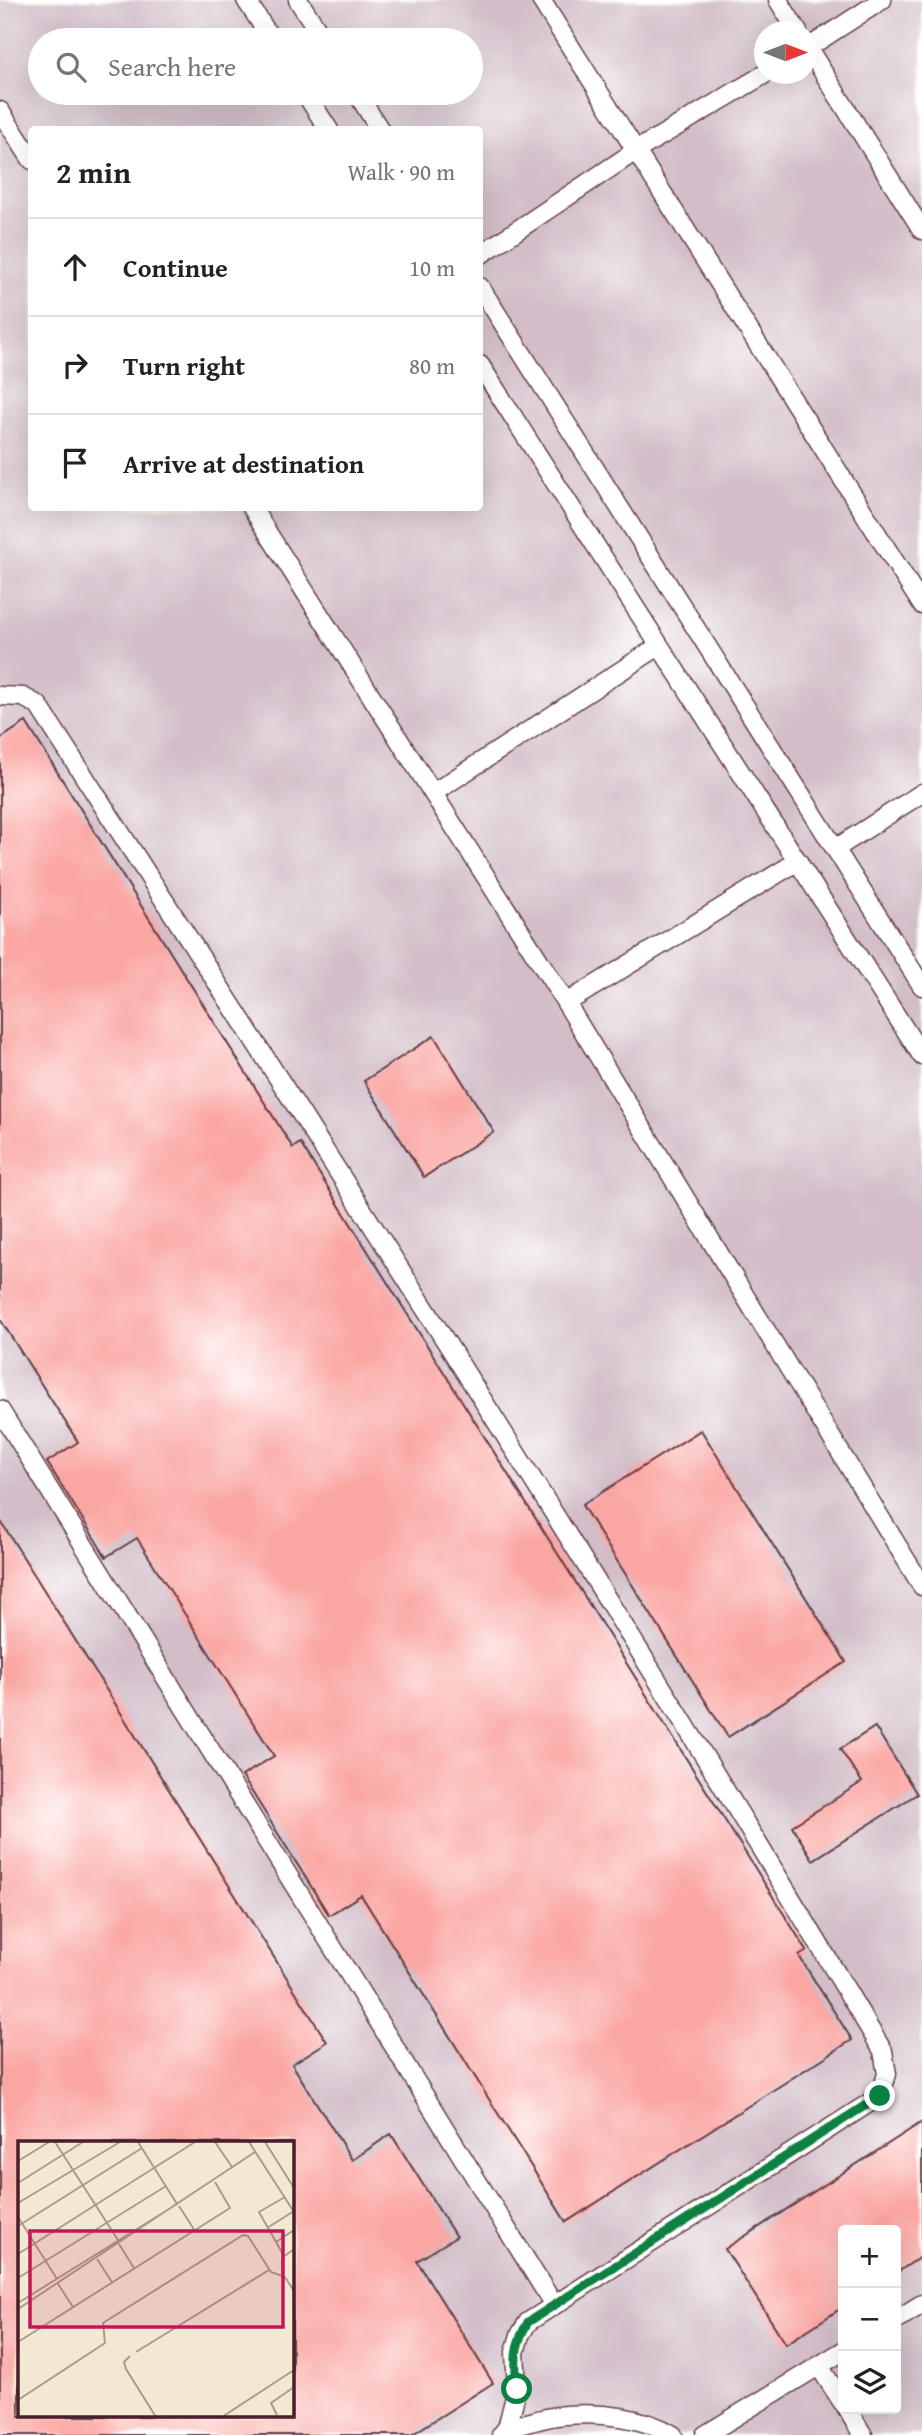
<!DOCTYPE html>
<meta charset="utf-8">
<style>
:root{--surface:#fff;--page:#f2f2f2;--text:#222;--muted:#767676;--line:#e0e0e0}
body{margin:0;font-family:"Gentium Book Plus",serif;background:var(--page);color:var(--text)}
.controls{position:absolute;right:21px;bottom:21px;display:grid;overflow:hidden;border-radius:7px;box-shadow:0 7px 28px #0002}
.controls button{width:63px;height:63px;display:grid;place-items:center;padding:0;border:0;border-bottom:2px solid var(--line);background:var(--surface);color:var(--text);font:35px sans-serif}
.compass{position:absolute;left:754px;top:21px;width:63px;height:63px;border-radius:50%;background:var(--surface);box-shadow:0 7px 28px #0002;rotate:90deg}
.stop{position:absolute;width:21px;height:21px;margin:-16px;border:5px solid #0b8043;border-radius:50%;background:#fff}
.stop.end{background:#0b8043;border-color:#fff;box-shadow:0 2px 7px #0008}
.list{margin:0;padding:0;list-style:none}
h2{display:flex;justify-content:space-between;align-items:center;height:91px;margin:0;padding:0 28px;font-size:30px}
h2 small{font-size:23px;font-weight:400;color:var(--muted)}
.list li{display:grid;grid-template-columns:46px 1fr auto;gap:21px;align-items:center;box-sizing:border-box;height:98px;padding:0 28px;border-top:2px solid var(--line)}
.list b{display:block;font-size:26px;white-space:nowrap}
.list em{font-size:23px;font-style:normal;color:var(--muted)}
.icon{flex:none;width:38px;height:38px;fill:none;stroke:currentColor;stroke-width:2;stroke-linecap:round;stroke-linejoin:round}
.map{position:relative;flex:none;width:922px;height:2435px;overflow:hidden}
.search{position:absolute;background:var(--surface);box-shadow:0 7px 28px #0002;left:28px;top:28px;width:455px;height:77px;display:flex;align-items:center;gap:18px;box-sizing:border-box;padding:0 24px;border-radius:38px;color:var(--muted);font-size:26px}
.panel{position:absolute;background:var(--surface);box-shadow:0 7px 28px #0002;left:28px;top:126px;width:455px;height:385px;border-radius:7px}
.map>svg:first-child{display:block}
</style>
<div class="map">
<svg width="922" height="2435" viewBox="0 0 922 2435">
<rect width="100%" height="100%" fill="#fff"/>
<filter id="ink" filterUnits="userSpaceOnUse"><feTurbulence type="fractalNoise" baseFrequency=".0143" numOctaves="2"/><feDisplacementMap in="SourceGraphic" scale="14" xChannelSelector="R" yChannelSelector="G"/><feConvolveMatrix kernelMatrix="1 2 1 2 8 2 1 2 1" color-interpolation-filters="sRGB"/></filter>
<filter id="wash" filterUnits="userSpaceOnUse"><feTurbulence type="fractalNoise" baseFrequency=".00686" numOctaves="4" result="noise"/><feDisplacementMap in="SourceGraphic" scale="28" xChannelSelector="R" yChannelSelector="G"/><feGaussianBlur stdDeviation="1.57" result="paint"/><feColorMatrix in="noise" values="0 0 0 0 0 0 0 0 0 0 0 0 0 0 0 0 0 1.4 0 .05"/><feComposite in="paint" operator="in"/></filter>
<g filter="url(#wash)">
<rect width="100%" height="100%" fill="#f3e9d2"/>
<path fill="#d2bdc8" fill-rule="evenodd" d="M0,0H922V2435H0ZM764,32H806V74H764ZM40,40H471V93H40ZM32,130H480V508H32ZM19,2143H292V2416H19ZM843,2230H896V2409H843Z"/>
<g id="blocks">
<g fill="#faa6a2" fill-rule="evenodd">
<polygon points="26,722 293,1148 300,1143 807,1951 799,1956 852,2040 566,2222 361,1895 329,1915 242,1776 274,1756 137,1538 106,1557 47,1462 78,1442 0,1319 0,739"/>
<polygon points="434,1036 494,1132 424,1177 364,1081"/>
<polygon points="701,1430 846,1662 728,1737 582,1505"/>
<path d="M0,1520L327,2042L292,2064L352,2160L391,2134L456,2237L417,2261L493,2383L411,2435H0ZM19,2143H292V2416H19Z"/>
<polygon points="875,1727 917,1794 813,1860 792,1826 862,1782 840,1749"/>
<polygon points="922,2122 922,2256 896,2273 896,2230 843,2230 843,2307 786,2344 725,2249"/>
</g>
</g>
</g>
<g filter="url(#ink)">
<use href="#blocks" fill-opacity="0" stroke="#633d44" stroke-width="2"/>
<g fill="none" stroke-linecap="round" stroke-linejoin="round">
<g stroke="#633d44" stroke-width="21">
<g id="service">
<polyline points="246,0 272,40"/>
<polyline points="298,0 324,40"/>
<polyline points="541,0 922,605"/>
<polyline points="778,0 798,32"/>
<polyline points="806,45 922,230"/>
<polyline points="806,49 882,0"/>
<polyline points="305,93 329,130"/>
<polyline points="357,93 380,130"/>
<polyline points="0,111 32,160"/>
<polyline points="480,255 637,150 765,74"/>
<polyline points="480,287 922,986"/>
<polyline points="480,365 922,1056"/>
<polyline points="252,508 566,1003 922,1586"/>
<path d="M0,696L23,697L38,705C326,1150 611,1596 883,2051L887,2074L880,2096L528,2322L520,2335L515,2352L517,2389L507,2428L501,2435"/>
<polyline points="433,793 659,646"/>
<polyline points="835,849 922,793"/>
<polyline points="566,1003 798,861"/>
<polyline points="0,1410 554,2305"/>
<polyline points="896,2320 922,2304"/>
<polyline points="819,2366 843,2403"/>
<polyline points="847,2409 863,2435"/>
<path d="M507,2428C526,2424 546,2416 566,2415C600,2412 644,2417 673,2435"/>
<polyline points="705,2435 843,2351"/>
</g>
</g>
<use href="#service" stroke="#fff" stroke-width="18"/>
</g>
</g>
<g fill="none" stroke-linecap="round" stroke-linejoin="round" filter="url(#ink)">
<path stroke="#0b8043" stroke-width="9" d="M517,2389C515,2362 513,2347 528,2322L880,2096"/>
</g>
<g transform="translate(18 2141)">
<rect width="276" height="276" fill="#f3e9d2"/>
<path fill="none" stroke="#af988f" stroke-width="2" d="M37,1L100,99M197,1L214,26M231,1L276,71M247,1L276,47M0,20L31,1M0,42L65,1M0,62L102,1M161,65L177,90M0,76L39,138M0,85L124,7M249,87L276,70M258,101L276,89M101,103L116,127M0,113L177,1M266,115L241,71L267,56M79,118L94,141M264,133V117L276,108M0,137L148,45M40,143L55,166M0,162L159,63L120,1M0,168L237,11M0,201L212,67L197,41M118,211L251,129M112,215L106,221L108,228L138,276M0,259L87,202L85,182L225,94L230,95L253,131L267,136L276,150M259,274L253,262L276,246M204,276L276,229"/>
<path fill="#c2185b" fill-opacity="0.15" stroke="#c2185b" stroke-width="3.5" d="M12,90H265V186H12Z"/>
<rect width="276" height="276" fill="none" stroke="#4a1f2b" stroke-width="3.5"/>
</g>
</svg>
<div class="controls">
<button>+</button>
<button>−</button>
<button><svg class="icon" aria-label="layers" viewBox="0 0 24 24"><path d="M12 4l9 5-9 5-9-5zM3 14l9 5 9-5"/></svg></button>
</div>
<svg class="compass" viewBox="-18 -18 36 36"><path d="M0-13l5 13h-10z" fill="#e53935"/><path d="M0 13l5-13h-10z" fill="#767676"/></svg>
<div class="stop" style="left:517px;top:2389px"></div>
<div class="stop end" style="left:880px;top:2096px"></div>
<div class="search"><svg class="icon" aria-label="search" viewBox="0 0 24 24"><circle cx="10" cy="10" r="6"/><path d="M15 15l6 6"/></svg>Search here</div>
<section class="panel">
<h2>2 min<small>Walk · 90 m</small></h2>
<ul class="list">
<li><svg class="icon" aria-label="ahead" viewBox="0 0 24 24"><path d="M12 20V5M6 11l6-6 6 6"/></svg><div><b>Continue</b></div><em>10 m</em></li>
<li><svg class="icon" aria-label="right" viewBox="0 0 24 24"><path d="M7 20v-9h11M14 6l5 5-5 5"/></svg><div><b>Turn right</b></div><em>80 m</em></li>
<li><svg class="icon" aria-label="arrive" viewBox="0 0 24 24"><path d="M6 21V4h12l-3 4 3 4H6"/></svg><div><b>Arrive at destination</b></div></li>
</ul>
</section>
</div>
